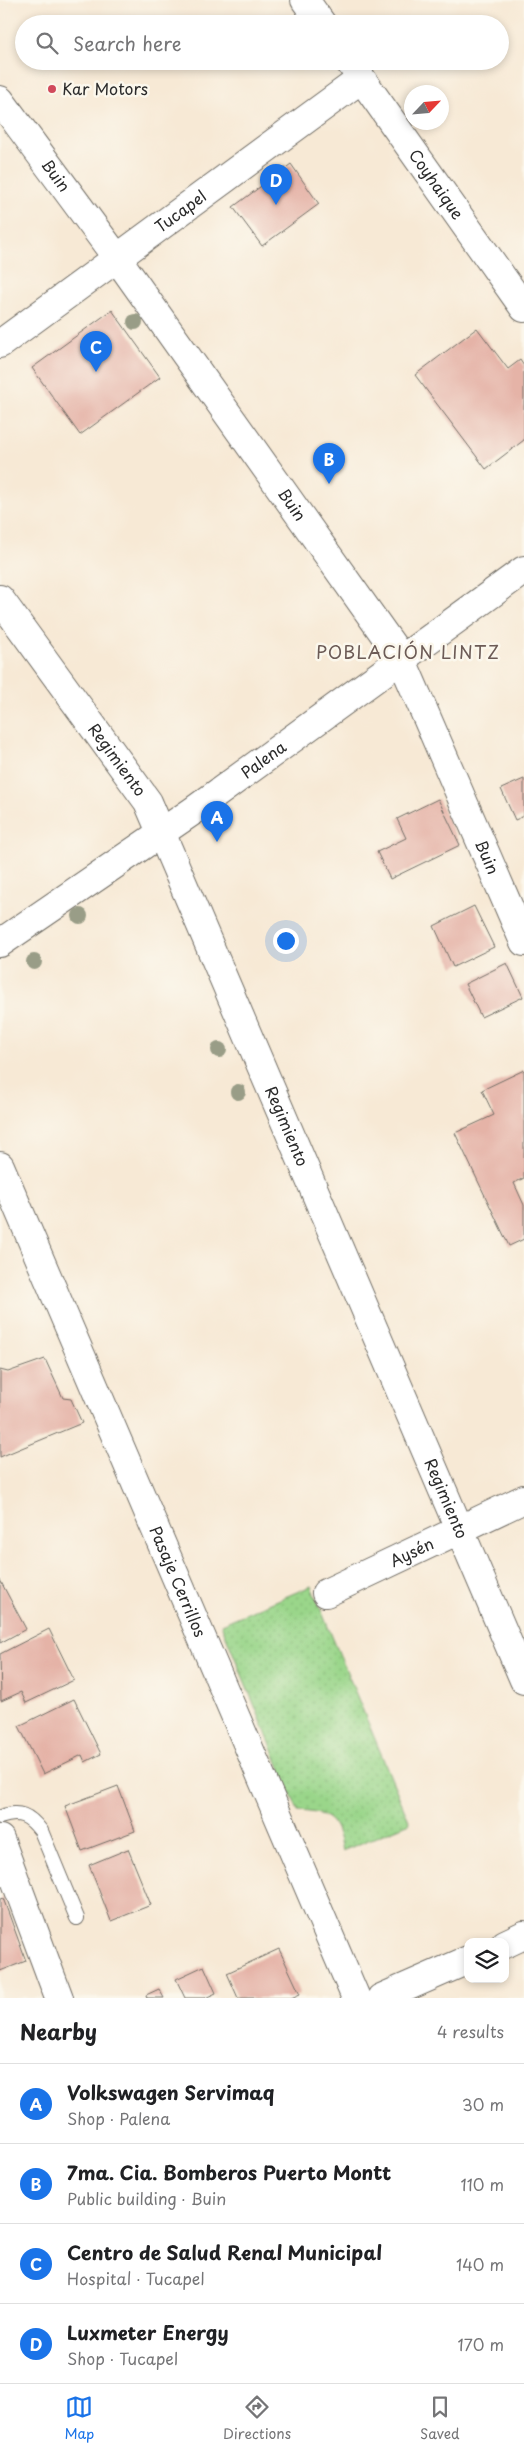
<!DOCTYPE html>
<meta charset="utf-8">
<style>
:root{--surface:#fff;--page:#f2f2f2;--text:#202124;--muted:#757577;--line:#e0e0e0;--accent:#1a73e8}
body{margin:0;font-family:"Playpen Sans",sans-serif;background:var(--page);color:var(--text)}
.controls{position:absolute;right:15px;bottom:15px;display:grid;overflow:hidden;border-radius:10px;box-shadow:0 2px 8px #0003}
.controls button{width:45px;height:45px;display:grid;place-items:center;padding:0;border:0;border-bottom:1px solid var(--line);background:var(--surface);color:var(--text);font:25px sans-serif}
.compass{position:absolute;left:404px;top:85px;width:45px;height:45px;border-radius:50%;background:var(--surface);box-shadow:0 2px 8px #0003;rotate:64deg}
.you{position:absolute;left:285px;top:940px;width:18px;height:18px;margin:-12px;border:4px solid #fff;border-radius:50%;background:#1a73e8;box-shadow:0 0 0 8px #1a73e833}
.badge{display:grid;place-items:center;width:32px;height:32px;border-radius:50%;background:var(--accent);color:#fff;font-size:16px;font-weight:700}
.pin{position:absolute;translate:-50% -41px;filter:drop-shadow(0 1px 2px #0008)}
.pin::after{content:'';position:absolute;top:26px;width:18px;height:15px;background:inherit;clip-path:polygon(0 0,100% 0,50% 100%)}
.list{margin:0;padding:0;list-style:none}
h2{display:flex;justify-content:space-between;align-items:center;height:65px;margin:0;padding:0 20px;font-size:21px}
h2 small{font-size:16px;font-weight:400;color:var(--muted)}
.list li{display:grid;grid-template-columns:32px 1fr auto;gap:15px;align-items:center;box-sizing:border-box;height:80px;padding:0 20px;border-top:1px solid var(--line)}
.list b{display:block;font-size:19px;white-space:nowrap}
.list p{margin:0;font-size:16px;white-space:nowrap;color:var(--muted)}
.list em{font-size:16px;font-style:normal;color:var(--muted)}
.icon{flex:none;width:28px;height:28px;fill:none;stroke:currentColor;stroke-width:2;stroke-linecap:round;stroke-linejoin:round}
.map{position:relative;flex:none;width:524px;height:1998px;overflow:hidden}
.search{position:absolute;background:var(--surface);box-shadow:0 2px 8px #0003;left:15px;right:15px;top:15px;height:55px;display:flex;align-items:center;gap:12px;box-sizing:border-box;padding:0 18px;border-radius:28px;color:var(--muted);font-size:19px}
.sheet{height:385px;background:var(--surface)}
nav{display:flex;justify-content:space-around;align-items:center;box-sizing:border-box;height:70px;border-top:1px solid var(--line);background:var(--surface);font-size:14px;color:var(--muted)}
nav a{display:grid;justify-items:center;gap:2px}
nav .on{color:var(--accent)}
.map>svg:first-child{display:block}
</style>
<div class="map">
<svg width="524" height="1998" viewBox="0 0 524 1998">
<defs>
<pattern id="grass-dots" width="8" height="8" patternUnits="userSpaceOnUse" patternTransform="scale(1.25)"><rect width="8" height="8" fill="#9ad68a"/><path d="M2 2h.1M6 6h.1" fill="none" stroke="#85b877" stroke-width="1.8" stroke-linecap="round"/></pattern>
</defs>
<rect width="100%" height="100%" fill="#fbf7ec"/>
<filter id="ink" filterUnits="userSpaceOnUse"><feTurbulence type="fractalNoise" baseFrequency=".02" numOctaves="2"/><feDisplacementMap in="SourceGraphic" scale="10" xChannelSelector="R" yChannelSelector="G"/><feConvolveMatrix kernelMatrix="1 2 1 2 8 2 1 2 1" color-interpolation-filters="sRGB"/></filter>
<filter id="wash" filterUnits="userSpaceOnUse"><feTurbulence type="fractalNoise" baseFrequency=".0096" numOctaves="4" result="noise"/><feDisplacementMap in="SourceGraphic" scale="20" xChannelSelector="R" yChannelSelector="G"/><feGaussianBlur stdDeviation="1.12" result="paint"/><feColorMatrix in="noise" values="0 0 0 0 0 0 0 0 0 0 0 0 0 0 0 0 0 1.4 0 .05"/><feComposite in="paint" operator="in"/></filter>
<g filter="url(#wash)">
<rect width="100%" height="100%" fill="#f7e9d5"/>
<path fill="url(#grass-dots)" stroke="#62805a" d="M311,1586L410,1823L342,1851C336,1819 330,1813 298,1811L221,1624Z"/>
<g id="blocks">
<g fill="#e5b3a7">
<polygon points="291,164 319,204 262,246 233,207"/>
<polygon points="112,310 160,377 80,435 32,368"/>
<polygon points="477,328 508,369 520,360 524,366 524,440 486,469 415,375"/>
<polygon points="524,779 524,816 515,820 501,789"/>
<polygon points="438,799 460,845 390,879 377,852 406,838 397,819"/>
<polygon points="474,906 494,947 453,967 434,926"/>
<polygon points="507,963 523,997 481,1017 465,984"/>
<polygon points="524,1070 524,1178 514,1183 524,1205 524,1239 509,1246 455,1133 494,1115 482,1090"/>
<polygon points="45,1359 63,1398 71,1399 82,1423 0,1457 0,1370 8,1372"/>
<polygon points="0,1580 26,1629 0,1643"/>
<polygon points="49,1629 74,1680 26,1703 21,1692 1,1701 0,1654"/>
<polygon points="74,1699 101,1754 85,1762 82,1755 43,1774 19,1726"/>
<polygon points="118,1786 135,1831 82,1851 65,1806"/>
<polygon points="128,1849 151,1905 111,1921 89,1865"/>
<polygon points="3,1898 26,1961 0,1971 0,1899"/>
<polygon points="279,1949 300,1994 291,1998 238,1998 227,1973"/>
<polygon points="204,1966 216,1993 205,1998 185,1998 176,1979"/>
<polygon points="159,1989 164,1998 147,1998 146,1995"/>
</g>
</g>
</g>
<g filter="url(#ink)">
<use href="#blocks" fill-opacity="0" stroke="#726e66" stroke-width="1"/>
<g fill="none" stroke-linecap="round" stroke-linejoin="round">
<g stroke="#726e66" stroke-width="16">
<path id="service" d="M0,1817C19,1810 29,1815 41,1831L77,1918"/>
</g>
<g stroke="#726e66" stroke-width="30">
<g id="minor">
<polyline points="305,0 322,24"/>
<path id="s1" d="M349,61L524,308"/>
<path id="s2" d="M0,100L117,258L401,658L524,942"/>
<path id="s3" d="M0,344L361,79"/>
<path id="s4" d="M0,943L193,811L524,570"/>
<path id="s5" d="M0,1166L356,1998"/>
<path id="s6" d="M326,1593L524,1499"/>
<polyline points="0,1839 59,1998"/>
<polyline points="505,1944 524,1935"/>
<polyline points="381,1998 468,1960"/>
</g>
</g>
<g stroke="#726e66" stroke-width="30">
<g id="secondary">
<path id="s7" d="M0,599L148,802L524,1680"/>
</g>
</g>
<use href="#service" stroke="#fff" stroke-width="14"/>
<use href="#minor" stroke="#fff" stroke-width="28"/>
<use href="#secondary" stroke="#fff" stroke-width="28"/>
</g>
<g fill="#999d87">
<circle cx="135" cy="322" r="8"/>
<circle cx="80" cy="916" r="8"/>
<circle cx="34" cy="962" r="8"/>
<circle cx="219" cy="1050" r="8"/>
<circle cx="238" cy="1092" r="8"/>
</g>
</g>
<circle fill="#d1495b" stroke="#fbf7ec" stroke-width="2" cx="52" cy="89" r="5"/>
<g text-anchor="middle" stroke-width="5" stroke-linejoin="round" paint-order="stroke">
<g font-size="16" fill="#2b2b2b" stroke="#fbf7ec" text-anchor="start">
<text x="62" y="95">Kar Motors</text>
</g>
<g font-size="16" fill="#2b2b2b" stroke="#fbf7ec">
<text dy="6" stroke="none"><textPath href="#s2" startOffset="94">Buin</textPath></text>
<text dy="6" stroke="none"><textPath href="#s1" startOffset="151">Coyhaique</textPath></text>
<text dy="6" stroke="none"><textPath href="#s3" startOffset="224">Tucapel</textPath></text>
<text dy="6" stroke="none"><textPath href="#s2" startOffset="499">Buin</textPath></text>
<text dy="6" stroke="none"><textPath href="#s7" startOffset="199">Regimiento</textPath></text>
<text dy="6" stroke="none"><textPath href="#s4" startOffset="321">Palena</textPath></text>
<text dy="6" stroke="none"><textPath href="#s2" startOffset="904">Buin</textPath></text>
<text dy="6" stroke="none"><textPath href="#s7" startOffset="604">Regimiento</textPath></text>
<text dy="6" stroke="none"><textPath href="#s7" startOffset="1009">Regimiento</textPath></text>
<text dy="6" stroke="none"><textPath href="#s6" startOffset="95">Aysén</textPath></text>
<text dy="6" stroke="none"><textPath href="#s5" startOffset="452">Pasaje Cerrillos</textPath></text>
</g>
<g font-size="18" letter-spacing="1" fill="#6c5b56" stroke="#fbf7ec">
<text x="408" y="659">POBLACIÓN LINTZ</text>
</g>
</g>
</svg>
<div class="controls">
<button><svg class="icon" aria-label="layers" viewBox="0 0 24 24"><path d="M12 4l9 5-9 5-9-5zM3 14l9 5 9-5"/></svg></button>
</div>
<svg class="compass" viewBox="-18 -18 36 36"><path d="M0-13l5 13h-10z" fill="#e53935"/><path d="M0 13l5-13h-10z" fill="#757577"/></svg>
<div class="you"></div>
<div class="pin badge" style="left:217px;top:842px">A</div>
<div class="pin badge" style="left:329px;top:484px">B</div>
<div class="pin badge" style="left:96px;top:372px">C</div>
<div class="pin badge" style="left:276px;top:205px">D</div>
<div class="search"><svg class="icon" aria-label="search" viewBox="0 0 24 24"><circle cx="10" cy="10" r="6"/><path d="M15 15l6 6"/></svg>Search here</div>
</div>
<section class="sheet">
<h2>Nearby<small>4 results</small></h2>
<ul class="list">
<li><span class="badge">A</span><div><b>Volkswagen Servimaq</b><p>Shop · Palena</p></div><em>30 m</em></li>
<li><span class="badge">B</span><div><b>7ma. Cia. Bomberos Puerto Montt</b><p>Public building · Buin</p></div><em>110 m</em></li>
<li><span class="badge">C</span><div><b>Centro de Salud Renal Municipal</b><p>Hospital · Tucapel</p></div><em>140 m</em></li>
<li><span class="badge">D</span><div><b>Luxmeter Energy</b><p>Shop · Tucapel</p></div><em>170 m</em></li>
</ul>
</section>
<nav>
<a class="on"><svg class="icon" aria-label="map" viewBox="0 0 24 24"><path d="M3 6l6-2 6 2 6-2v14l-6 2-6-2-6 2zM9 4v14M15 6v14"/></svg>Map</a>
<a><svg class="icon" aria-label="directions" viewBox="0 0 24 24"><path d="M12 3l9 9-9 9-9-9zM9 14v-3h6M13 9l2 2-2 2"/></svg>Directions</a>
<a><svg class="icon" aria-label="saved" viewBox="0 0 24 24"><path d="M7 4h10v16l-5-4-5 4z"/></svg>Saved</a>
</nav>
